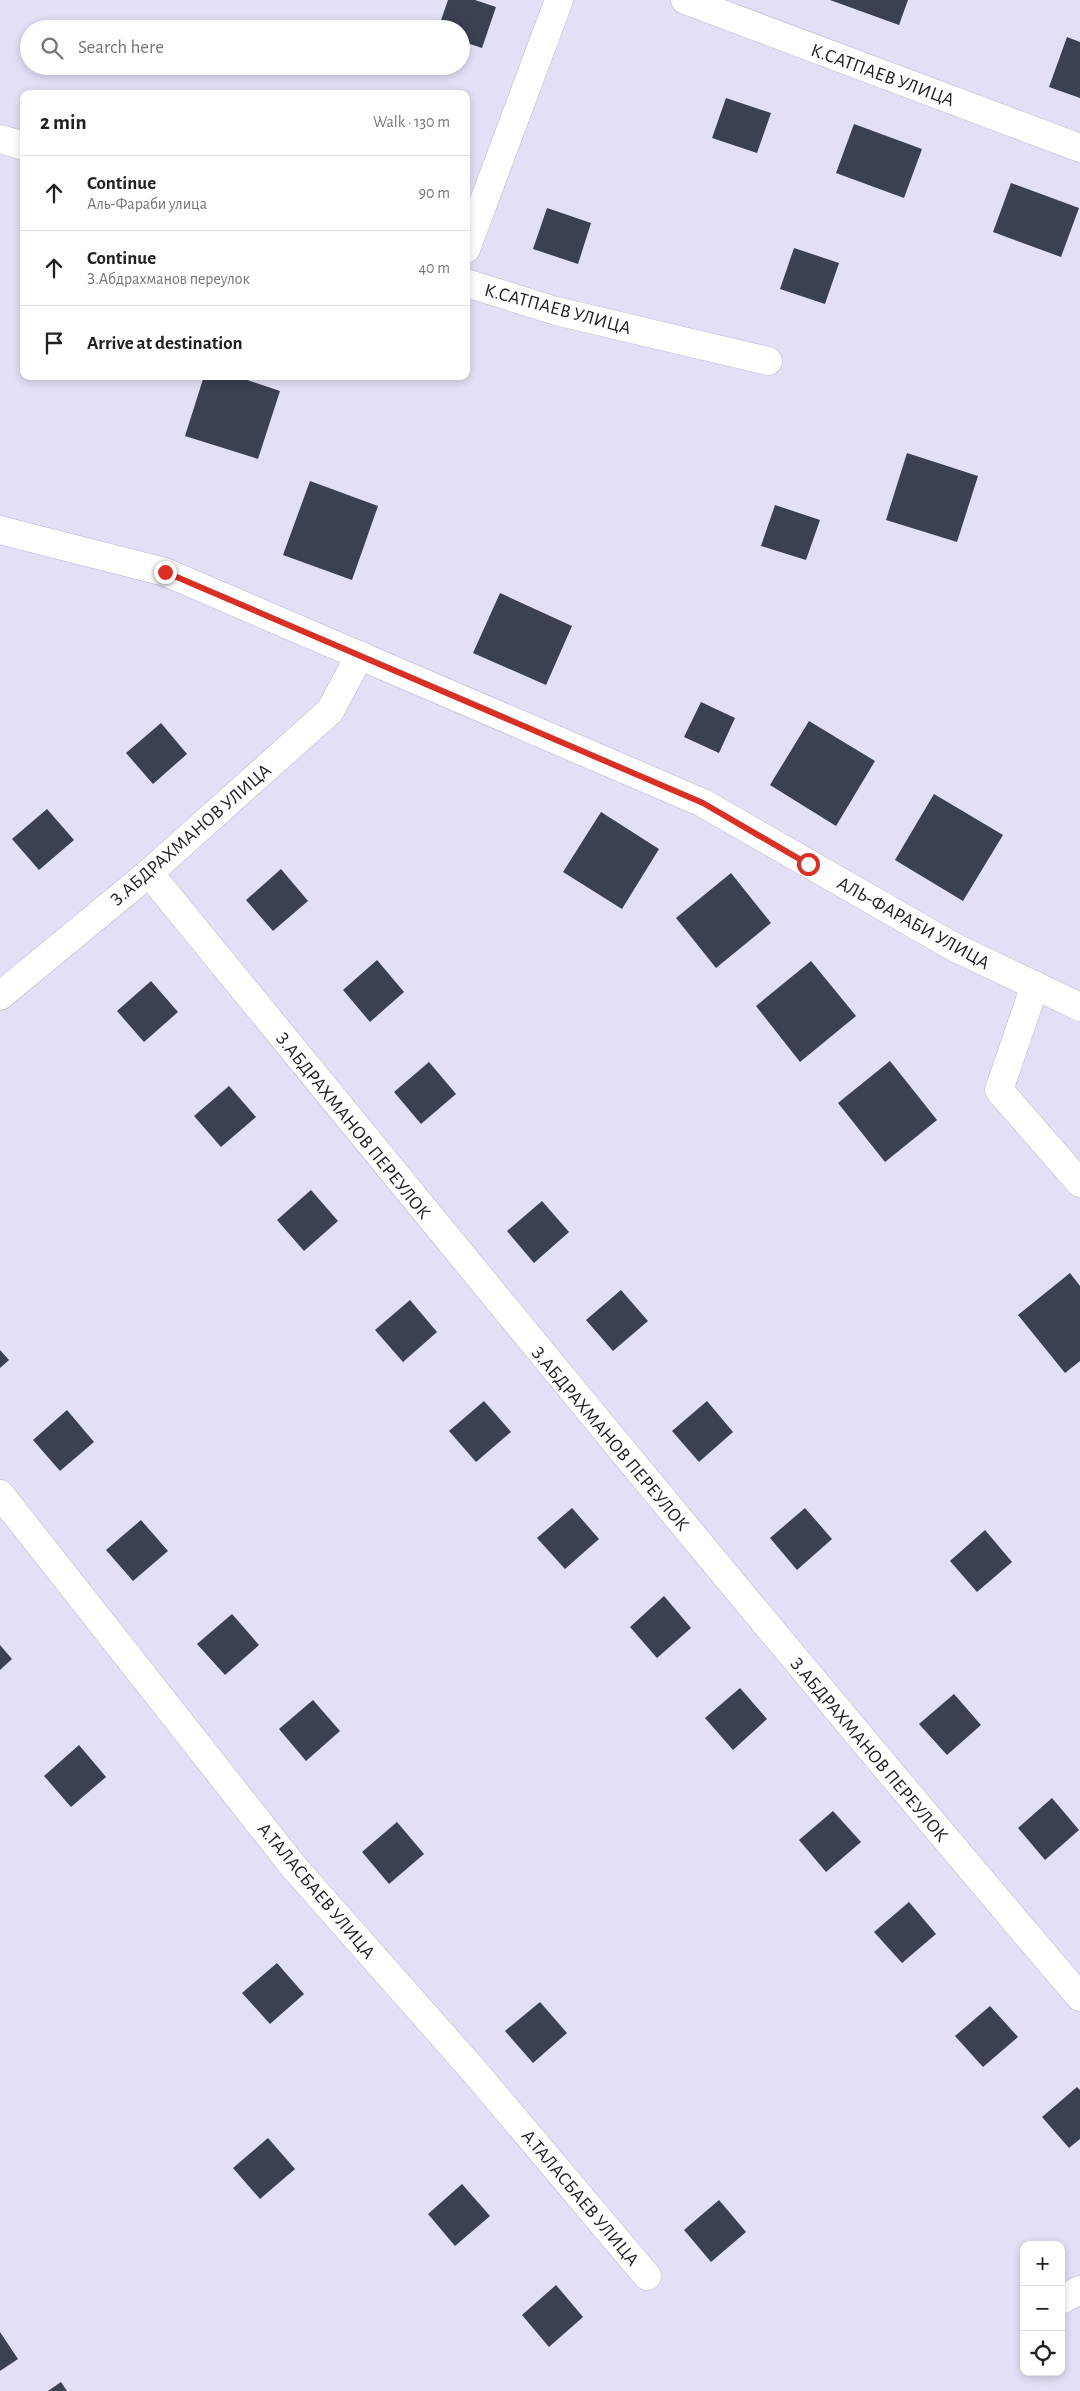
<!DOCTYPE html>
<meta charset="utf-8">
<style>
:root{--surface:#fff;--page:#f2f2f2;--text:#202124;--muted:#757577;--line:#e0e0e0}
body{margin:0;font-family:"Alegreya Sans",sans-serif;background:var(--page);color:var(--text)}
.controls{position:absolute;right:15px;bottom:15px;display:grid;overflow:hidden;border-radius:10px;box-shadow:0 2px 8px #0003}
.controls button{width:45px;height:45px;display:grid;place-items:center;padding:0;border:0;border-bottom:1px solid var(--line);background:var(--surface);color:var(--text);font:25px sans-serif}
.stop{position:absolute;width:15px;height:15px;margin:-11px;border:4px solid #d93025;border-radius:50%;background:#fff}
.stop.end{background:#d93025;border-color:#fff;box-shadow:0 1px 5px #0008}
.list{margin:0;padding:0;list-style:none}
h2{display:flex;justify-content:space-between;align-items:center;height:65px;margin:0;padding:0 20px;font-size:21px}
h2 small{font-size:16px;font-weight:400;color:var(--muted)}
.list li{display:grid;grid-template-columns:32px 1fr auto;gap:15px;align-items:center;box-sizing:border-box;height:75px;padding:0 20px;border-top:1px solid var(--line)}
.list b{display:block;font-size:19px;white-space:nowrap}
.list p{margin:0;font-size:16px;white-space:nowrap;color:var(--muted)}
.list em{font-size:16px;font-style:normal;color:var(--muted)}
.icon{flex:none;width:28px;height:28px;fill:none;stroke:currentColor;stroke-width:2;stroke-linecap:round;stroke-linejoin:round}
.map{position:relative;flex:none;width:1080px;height:2391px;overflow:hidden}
.search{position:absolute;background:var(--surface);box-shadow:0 2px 8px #0003;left:20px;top:20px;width:450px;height:55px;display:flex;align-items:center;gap:12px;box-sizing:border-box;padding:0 18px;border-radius:28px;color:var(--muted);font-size:19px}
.panel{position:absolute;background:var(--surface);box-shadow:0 2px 8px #0003;left:20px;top:90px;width:450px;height:290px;border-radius:10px}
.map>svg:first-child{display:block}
</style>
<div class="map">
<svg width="1080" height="2391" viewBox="0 0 1080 2391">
<rect width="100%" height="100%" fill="#e2dff6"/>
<g fill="#3b4052">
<polygon points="448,0 475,0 496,7 482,48 461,41 461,29 438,29"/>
<polygon points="830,0 908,0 899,25"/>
<polygon points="1067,37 1080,42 1080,98 1049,87"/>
<polygon points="726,98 771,113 757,153 712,138"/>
<polygon points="854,124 922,149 904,198 836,173"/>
<polygon points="1011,183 1079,208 1061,257 993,232"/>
<polygon points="547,208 591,223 578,264 533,249"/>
<polygon points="794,248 839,263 825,304 780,289"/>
<polygon points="204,376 235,376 280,391 258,459 185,436"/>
<polygon points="907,453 978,476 957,542 886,520"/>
<polygon points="310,481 378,506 352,580 283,555"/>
<polygon points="775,505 820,520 806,560 761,546"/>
<polygon points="500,593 572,626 546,685 473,653"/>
<polygon points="701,702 735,718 719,753 684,737"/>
<polygon points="809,721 875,761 836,826 770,785"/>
<polygon points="161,723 187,754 153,784 126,753"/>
<polygon points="934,794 1003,835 963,901 895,860"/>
<polygon points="47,809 74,840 39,870 12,839"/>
<polygon points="601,812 659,849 622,909 563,872"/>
<polygon points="281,869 308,901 273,931 246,900"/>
<polygon points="731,873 771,923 716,968 676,918"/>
<polygon points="377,960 404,992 370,1022 343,990"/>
<polygon points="811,961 856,1016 800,1062 756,1006"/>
<polygon points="151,981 178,1012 144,1042 117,1011"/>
<polygon points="890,1061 937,1120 885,1162 838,1103"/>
<polygon points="429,1062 456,1094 421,1124 394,1092"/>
<polygon points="229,1086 256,1117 221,1147 194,1116"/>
<polygon points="311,1190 338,1221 304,1251 277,1220"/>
<polygon points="542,1201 569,1232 534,1263 507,1231"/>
<polygon points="1070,1273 1080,1286 1080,1361 1065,1373 1018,1315"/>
<polygon points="621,1290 648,1321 613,1351 586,1320"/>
<polygon points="410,1300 437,1332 403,1362 375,1330"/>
<polygon points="0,1350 9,1360 0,1368"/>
<polygon points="484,1401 511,1432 476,1462 449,1431"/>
<polygon points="707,1401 733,1432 699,1462 672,1431"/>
<polygon points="67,1410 94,1442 60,1471 33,1440"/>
<polygon points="572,1508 599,1539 565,1569 537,1538"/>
<polygon points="805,1508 832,1539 797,1570 770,1538"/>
<polygon points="141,1520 168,1551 133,1581 106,1550"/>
<polygon points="985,1530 1012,1562 977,1592 950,1561"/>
<polygon points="664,1596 691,1628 657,1658 630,1627"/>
<polygon points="232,1614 259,1645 225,1675 197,1644"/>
<polygon points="0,1645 12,1659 0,1670"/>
<polygon points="740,1688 767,1719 733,1750 705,1718"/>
<polygon points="954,1694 981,1725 947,1755 919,1724"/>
<polygon points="313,1700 340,1731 306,1761 279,1729"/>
<polygon points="79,1745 106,1777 71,1807 44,1776"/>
<polygon points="1052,1798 1079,1830 1045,1860 1018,1828"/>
<polygon points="833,1811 861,1842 826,1872 799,1840"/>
<polygon points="397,1822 424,1854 389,1884 362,1852"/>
<polygon points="909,1902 936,1934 902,1963 874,1932"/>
<polygon points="277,1963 304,1994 270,2024 242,1993"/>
<polygon points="540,2002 567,2033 533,2063 505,2031"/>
<polygon points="990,2006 1018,2037 983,2067 955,2036"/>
<polygon points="1077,2087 1080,2090 1080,2139 1069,2148 1042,2117"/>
<polygon points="268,2138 295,2169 260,2199 233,2168"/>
<polygon points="462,2184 490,2216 455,2246 428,2214"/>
<polygon points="719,2200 746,2232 711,2262 684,2230"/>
<polygon points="556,2285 583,2317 549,2347 522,2315"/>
<polygon points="0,2332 18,2359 0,2371"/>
<polygon points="61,2382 67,2391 48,2391"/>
</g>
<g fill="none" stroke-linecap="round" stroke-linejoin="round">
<g stroke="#bab7ce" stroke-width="29">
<g id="street">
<polyline points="685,0 1080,148"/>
<polyline points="0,139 24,146"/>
<polyline points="466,249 559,0"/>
<polyline points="466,283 556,311 768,361"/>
<polyline points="0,530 165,572 703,803 954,947 1080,1007"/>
<path d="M149,873C457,1250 764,1626 1080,1997"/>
<polyline points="1035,985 999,1090 1080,1183"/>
<polyline points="0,996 149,873 330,711 360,655"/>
<polyline points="0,1494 293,1866 475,2072 647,2276"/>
<polyline points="1061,2300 1080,2290"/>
</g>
</g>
<use href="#street" stroke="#fff" stroke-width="28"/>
</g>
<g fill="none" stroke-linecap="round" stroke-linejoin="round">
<polyline stroke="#d93025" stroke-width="6" points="165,572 703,803 808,864"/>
</g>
<g text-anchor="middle" stroke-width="5" stroke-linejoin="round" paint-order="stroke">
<g font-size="19" fill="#212028" stroke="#fff">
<text transform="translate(883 74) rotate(20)" y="7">К.САТПАЕВ УЛИЦА</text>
<text transform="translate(558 308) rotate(15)" y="7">К.САТПАЕВ УЛИЦА</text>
<text transform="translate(190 834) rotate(-41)" y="7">З.АБДРАХМАНОВ УЛИЦА</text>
<text transform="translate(914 922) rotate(29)" y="7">АЛЬ-ФАРАБИ УЛИЦА</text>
<text transform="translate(354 1125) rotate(51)" y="7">З.АБДРАХМАНОВ ПЕРЕУЛОК</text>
<text transform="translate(611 1438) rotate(50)" y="7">З.АБДРАХМАНОВ ПЕРЕУЛОК</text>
<text transform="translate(870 1749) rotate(50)" y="7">З.АБДРАХМАНОВ ПЕРЕУЛОК</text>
<text transform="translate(317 1890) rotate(50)" y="7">А.ТАЛАСБАЕВ УЛИЦА</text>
<text transform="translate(581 2197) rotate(50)" y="7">А.ТАЛАСБАЕВ УЛИЦА</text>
</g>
</g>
</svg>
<div class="controls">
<button>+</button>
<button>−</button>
<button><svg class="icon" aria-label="locate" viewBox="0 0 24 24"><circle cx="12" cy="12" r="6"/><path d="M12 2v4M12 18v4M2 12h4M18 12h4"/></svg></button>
</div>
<div class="stop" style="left:808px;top:864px"></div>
<div class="stop end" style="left:165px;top:572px"></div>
<div class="search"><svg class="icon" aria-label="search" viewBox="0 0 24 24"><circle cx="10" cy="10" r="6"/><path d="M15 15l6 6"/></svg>Search here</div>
<section class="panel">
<h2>2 min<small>Walk · 130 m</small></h2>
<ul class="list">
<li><svg class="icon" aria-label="ahead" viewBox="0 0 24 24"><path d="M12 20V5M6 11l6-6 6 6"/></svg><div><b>Continue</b><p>Аль-Фараби улица</p></div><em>90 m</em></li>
<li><svg class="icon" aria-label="ahead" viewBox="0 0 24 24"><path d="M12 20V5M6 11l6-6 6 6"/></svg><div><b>Continue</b><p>З.Абдрахманов переулок</p></div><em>40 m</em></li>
<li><svg class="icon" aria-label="arrive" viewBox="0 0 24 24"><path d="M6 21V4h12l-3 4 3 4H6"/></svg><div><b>Arrive at destination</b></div></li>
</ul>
</section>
</div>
